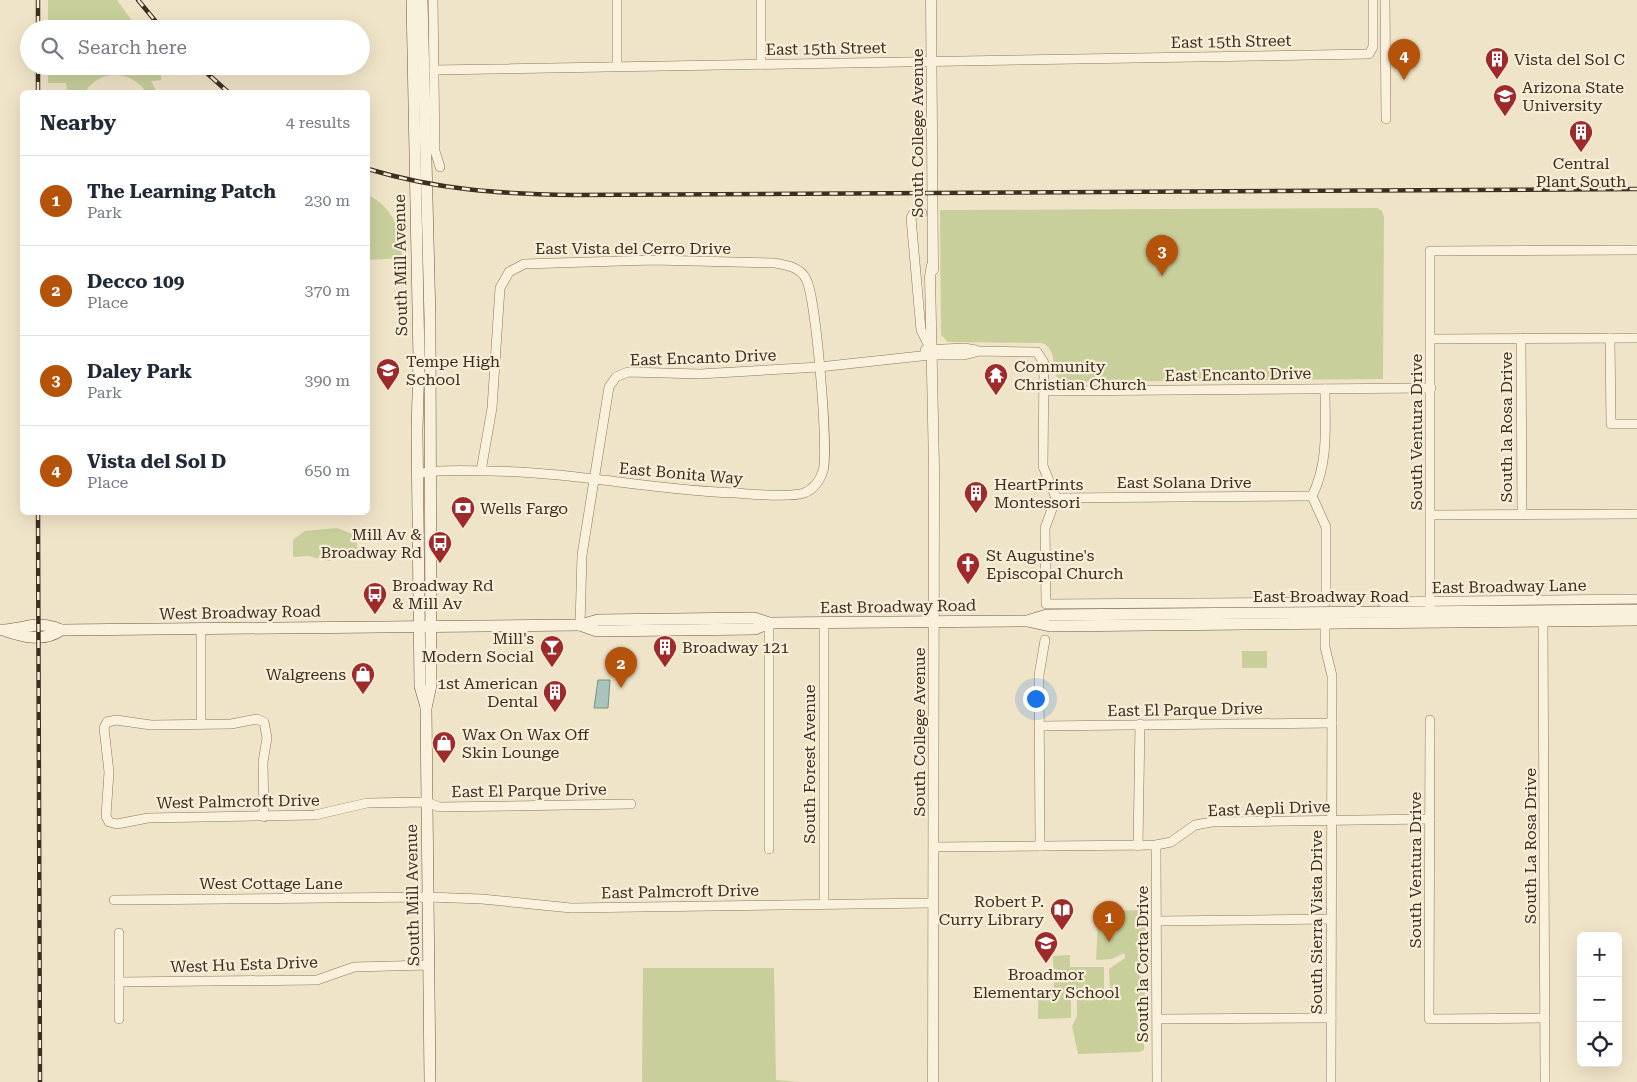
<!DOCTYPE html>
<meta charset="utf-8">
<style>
:root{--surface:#fff;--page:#f6f6f7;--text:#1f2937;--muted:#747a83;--line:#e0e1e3;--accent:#b45309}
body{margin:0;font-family:"Roboto Serif",serif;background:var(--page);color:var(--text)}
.controls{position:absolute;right:15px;bottom:15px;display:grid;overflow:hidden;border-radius:8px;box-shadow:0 5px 20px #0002}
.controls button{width:45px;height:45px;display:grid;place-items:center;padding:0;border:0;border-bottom:1px solid var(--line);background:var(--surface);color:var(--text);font:25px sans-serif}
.you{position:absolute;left:1035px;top:698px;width:18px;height:18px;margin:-12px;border:4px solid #fff;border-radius:50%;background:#1a73e8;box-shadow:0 0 0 8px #1a73e833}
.badge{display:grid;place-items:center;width:32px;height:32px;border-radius:50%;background:var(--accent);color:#fff;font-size:16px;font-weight:700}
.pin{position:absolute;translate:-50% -41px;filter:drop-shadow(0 1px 2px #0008)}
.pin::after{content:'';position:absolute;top:26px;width:18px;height:15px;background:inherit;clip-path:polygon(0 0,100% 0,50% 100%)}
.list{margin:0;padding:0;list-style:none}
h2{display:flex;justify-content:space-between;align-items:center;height:65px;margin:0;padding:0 20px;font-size:21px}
h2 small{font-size:16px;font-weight:400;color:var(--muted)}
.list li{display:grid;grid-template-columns:32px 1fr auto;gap:15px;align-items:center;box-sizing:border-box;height:90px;padding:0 20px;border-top:1px solid var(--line)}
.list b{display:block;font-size:19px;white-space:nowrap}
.list p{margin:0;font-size:16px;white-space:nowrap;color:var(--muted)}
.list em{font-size:16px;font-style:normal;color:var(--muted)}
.icon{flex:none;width:28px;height:28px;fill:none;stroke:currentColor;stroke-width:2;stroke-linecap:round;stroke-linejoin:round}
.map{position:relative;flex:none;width:1637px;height:1082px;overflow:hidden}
.search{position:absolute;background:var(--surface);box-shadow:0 5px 20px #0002;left:20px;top:20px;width:350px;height:55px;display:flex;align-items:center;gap:12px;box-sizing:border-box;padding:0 18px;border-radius:28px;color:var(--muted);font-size:19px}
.panel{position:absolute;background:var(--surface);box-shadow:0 5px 20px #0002;left:20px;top:90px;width:350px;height:425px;border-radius:8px}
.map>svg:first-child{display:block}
</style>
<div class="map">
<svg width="1637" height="1082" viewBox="0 0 1637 1082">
<rect width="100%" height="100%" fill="#f0e4c8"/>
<g fill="#c9cf9b">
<polygon points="48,0 117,0 138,29 48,29"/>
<path d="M48,66H161V80L151,81L157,92H146C131,70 100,69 85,92H67L66,83H48Z"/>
<path d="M368,195C393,207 402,232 402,258L368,260Z"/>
<path d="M1377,208L1382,211L1384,217L1383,379L1062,382C1047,372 1061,352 1042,343L948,342L941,335L940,210Z"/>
<polygon points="337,528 357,536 357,557 337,558 329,561 308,556 293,557 293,540 305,531"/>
<rect x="1242" y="651" width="25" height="17"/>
<polygon points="1146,910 1145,942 1139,953 1139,974 1145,985 1144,1050 1139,1052 1078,1054 1072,1026 1077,1016 1077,999 1082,995 1110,994 1109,969 1125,958 1124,953 1112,959 1096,960 1098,920 1103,920 1103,911"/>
<polygon points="1070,955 1070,967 1104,967 1104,991 1071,991 1071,1018 1038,1019 1038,992 1054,991 1053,956"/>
<polygon points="643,968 774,968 776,1080 800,1082 642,1082"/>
</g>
<polygon fill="#a9c4bc" stroke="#6f938a" points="598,680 610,680 608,708 594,708"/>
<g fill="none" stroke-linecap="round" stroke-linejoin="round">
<g stroke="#8d765c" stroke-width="10">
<g id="minor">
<polyline points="433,0 435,151 440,167"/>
<polyline points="761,0 761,64"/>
<polyline points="1385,0 1386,119"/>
<polyline points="617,66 617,0"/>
<polyline points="434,70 1369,54 1373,47 1373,0"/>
<polyline points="922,213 913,214 911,218 921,330 930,348"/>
<polyline points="1521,338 1522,515"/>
<polyline points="1610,338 1611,424 1637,424"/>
<polyline points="1431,339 1637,338"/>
<polyline points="925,350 964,348 976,350"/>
<polyline points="1045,391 1431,388"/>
<path d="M422,473C444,469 468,471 490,471C573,472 653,490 736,493C752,494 789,498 804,493C814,489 820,480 823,471C829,453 816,296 806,279C800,267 786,265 774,263L653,260L524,264L509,272L500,288L492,408L481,471"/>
<polyline points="1056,498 1312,496"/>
<polyline points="1431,515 1637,514"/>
<polyline points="1382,602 1637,599"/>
<polyline points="1430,612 1430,251 1637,250"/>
<polyline points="1543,616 1545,1082"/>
<polyline points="1325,618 1325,647 1332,676 1331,1082"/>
<polyline points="769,623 769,849"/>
<path d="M580,625L582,555L609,387L616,377L628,372L700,374L819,367L930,355H964L980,351L1037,352L1044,363L1043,466L1056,498L1045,528L1046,604L1326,602V527L1312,496C1329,463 1325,425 1325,389"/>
<polyline points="201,628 201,724"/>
<polyline points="1430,720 1429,1019 1545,1018"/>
<polyline points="1039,726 1332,723"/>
<polyline points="264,817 263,762 267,738 264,722 257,719 231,724 151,725 116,720 107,722 104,728 109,772 106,816 109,822 117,824 148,818 315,815 367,803 427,802 439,807 631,804"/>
<polyline points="1156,845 1157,1082"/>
<polyline points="1040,846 1039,675 1045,640"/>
<polyline points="1138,846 1140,724"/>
<polyline points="934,847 1156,845 1171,842 1195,825 1212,822 1430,819"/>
<polyline points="114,900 428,897 482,899 571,908 933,903"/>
<polyline points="824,904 824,623"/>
<polyline points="1158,921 1331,919"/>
<polyline points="119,933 119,1019"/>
<polyline points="119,982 317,980 354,967 429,965"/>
<polyline points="1158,1019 1331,1018"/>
</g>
</g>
<g stroke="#8d765c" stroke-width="11">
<g id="tertiary">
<polyline points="931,0 933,270"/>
<polyline points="932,265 930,276 934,468 933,1082"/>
</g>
</g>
<g stroke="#6f573f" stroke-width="12">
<g id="secondary">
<polyline points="412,0 419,359 417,431 420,686 426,707"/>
<polyline points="422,0 430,319 431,685 426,708 430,1082"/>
<polyline points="1030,620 1047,615 1637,610"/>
<polyline points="580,625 597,631 755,629 769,623"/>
<path d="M0,630C24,630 36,619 61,630L580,625L598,620L754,618L769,623L1027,621L1050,626L1637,620"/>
<path d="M6,631C24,637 44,642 61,630"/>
</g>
</g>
<use href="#minor" stroke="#faf1dc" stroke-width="9"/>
<use href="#tertiary" stroke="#faf1dc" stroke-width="10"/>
<use href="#secondary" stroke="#faf1dc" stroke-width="11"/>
<g stroke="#3d2e20" stroke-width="4.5">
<g id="rail">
<polyline points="38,0 38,29"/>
<polyline points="138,0 162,29"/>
<polyline points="38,66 38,92"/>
<polyline points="199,66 228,92"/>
<path d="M368,169C438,190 501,194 574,195L1637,189"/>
<polyline points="38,512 40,1082"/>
</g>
</g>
<use href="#rail" stroke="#f7eed8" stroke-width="2.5" stroke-dasharray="8" stroke-linecap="butt"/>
</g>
<defs>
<g id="building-pin" transform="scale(1.25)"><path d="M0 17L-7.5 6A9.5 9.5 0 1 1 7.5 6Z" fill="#9e2a2b" stroke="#f7eed8"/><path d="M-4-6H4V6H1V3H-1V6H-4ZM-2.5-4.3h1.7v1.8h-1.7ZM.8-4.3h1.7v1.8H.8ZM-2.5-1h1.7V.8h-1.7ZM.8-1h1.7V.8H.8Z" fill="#fff"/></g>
<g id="university-pin" transform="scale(1.25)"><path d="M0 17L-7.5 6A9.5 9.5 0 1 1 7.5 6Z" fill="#9e2a2b" stroke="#f7eed8"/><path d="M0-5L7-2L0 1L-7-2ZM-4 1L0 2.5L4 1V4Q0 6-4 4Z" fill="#fff"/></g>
<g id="school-pin" transform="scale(1.25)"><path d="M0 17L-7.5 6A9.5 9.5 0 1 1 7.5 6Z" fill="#9e2a2b" stroke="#f7eed8"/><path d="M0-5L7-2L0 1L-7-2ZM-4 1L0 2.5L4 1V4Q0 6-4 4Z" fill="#fff"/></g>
<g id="temple-pin" transform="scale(1.25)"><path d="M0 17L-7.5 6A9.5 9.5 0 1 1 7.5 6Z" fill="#9e2a2b" stroke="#f7eed8"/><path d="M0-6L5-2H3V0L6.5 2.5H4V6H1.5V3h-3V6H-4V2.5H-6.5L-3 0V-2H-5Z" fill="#fff"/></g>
<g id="bank-pin" transform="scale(1.25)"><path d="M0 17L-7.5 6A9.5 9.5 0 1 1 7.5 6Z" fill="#9e2a2b" stroke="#f7eed8"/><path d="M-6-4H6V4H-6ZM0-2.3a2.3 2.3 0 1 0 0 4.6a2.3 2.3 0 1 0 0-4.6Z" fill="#fff"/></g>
<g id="bus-pin" transform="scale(1.25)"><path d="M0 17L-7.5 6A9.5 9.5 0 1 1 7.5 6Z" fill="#9e2a2b" stroke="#f7eed8"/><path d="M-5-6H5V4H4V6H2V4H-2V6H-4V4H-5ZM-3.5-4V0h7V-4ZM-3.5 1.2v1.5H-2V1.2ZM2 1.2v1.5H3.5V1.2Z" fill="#fff"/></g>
<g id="church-pin" transform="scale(1.25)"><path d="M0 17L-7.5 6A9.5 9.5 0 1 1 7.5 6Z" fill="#9e2a2b" stroke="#f7eed8"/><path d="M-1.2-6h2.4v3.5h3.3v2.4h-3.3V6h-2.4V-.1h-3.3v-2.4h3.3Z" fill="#fff"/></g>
<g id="bar-pin" transform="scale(1.25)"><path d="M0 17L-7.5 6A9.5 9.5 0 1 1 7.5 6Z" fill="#9e2a2b" stroke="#f7eed8"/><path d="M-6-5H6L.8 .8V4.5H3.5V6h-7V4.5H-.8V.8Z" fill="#fff"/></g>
<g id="shop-pin" transform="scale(1.25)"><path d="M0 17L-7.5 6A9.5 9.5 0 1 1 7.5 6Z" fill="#9e2a2b" stroke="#f7eed8"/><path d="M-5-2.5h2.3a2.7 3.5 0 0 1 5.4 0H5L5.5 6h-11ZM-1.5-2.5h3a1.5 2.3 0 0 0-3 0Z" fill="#fff"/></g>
<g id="library-pin" transform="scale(1.25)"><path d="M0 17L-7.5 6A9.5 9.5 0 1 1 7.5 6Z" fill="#9e2a2b" stroke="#f7eed8"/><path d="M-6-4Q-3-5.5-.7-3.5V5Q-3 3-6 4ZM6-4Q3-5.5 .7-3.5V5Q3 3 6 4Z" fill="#fff"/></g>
</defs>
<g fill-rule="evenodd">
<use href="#building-pin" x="1497" y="59"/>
<use href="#university-pin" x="1505" y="96"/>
<use href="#building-pin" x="1581" y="132"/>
<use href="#school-pin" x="388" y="370"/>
<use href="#temple-pin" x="996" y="375"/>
<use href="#building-pin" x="976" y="493"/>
<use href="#bank-pin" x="463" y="508"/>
<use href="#bus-pin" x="440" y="543"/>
<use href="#church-pin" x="968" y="564"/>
<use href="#bus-pin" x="375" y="594"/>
<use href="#bar-pin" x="552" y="647"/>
<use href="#building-pin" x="665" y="647"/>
<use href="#shop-pin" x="363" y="674"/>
<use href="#building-pin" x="555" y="692"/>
<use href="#shop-pin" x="444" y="743"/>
<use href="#library-pin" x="1062" y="910"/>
<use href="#school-pin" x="1046" y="943"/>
</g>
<g text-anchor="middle" stroke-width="4.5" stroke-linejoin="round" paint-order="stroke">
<g font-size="16" fill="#3d2e20" stroke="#f7eed8">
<text transform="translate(1231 41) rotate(-1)" y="6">East 15th Street</text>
<text transform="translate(826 48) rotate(-1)" y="6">East 15th Street</text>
<text transform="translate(917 133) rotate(-90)" y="6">South College Avenue</text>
<text x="633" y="254">East Vista del Cerro Drive</text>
<text transform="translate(400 265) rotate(-91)" y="6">South Mill Avenue</text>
<text transform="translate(703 357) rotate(-2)" y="6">East Encanto Drive</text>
<text transform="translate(1238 374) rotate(-1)" y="6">East Encanto Drive</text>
<text transform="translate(1506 427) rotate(-90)" y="6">South la Rosa Drive</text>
<text transform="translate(1416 432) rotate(-90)" y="6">South Ventura Drive</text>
<text transform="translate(681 473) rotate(5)" y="6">East Bonita Way</text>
<text x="1184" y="488">East Solana Drive</text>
<text transform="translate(1509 586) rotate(-1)" y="6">East Broadway Lane</text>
<text x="1331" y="602">East Broadway Road</text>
<text transform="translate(898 606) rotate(-1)" y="6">East Broadway Road</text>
<text transform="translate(240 612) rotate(-1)" y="6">West Broadway Road</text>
<text transform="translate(1185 709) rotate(-1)" y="6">East El Parque Drive</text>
<text transform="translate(919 732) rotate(-90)" y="6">South College Avenue</text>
<text transform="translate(809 764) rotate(-90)" y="6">South Forest Avenue</text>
<text transform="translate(529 790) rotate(-1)" y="6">East El Parque Drive</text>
<text transform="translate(238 801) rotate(-1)" y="6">West Palmcroft Drive</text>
<text transform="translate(1269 808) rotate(-2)" y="6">East Aepli Drive</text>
<text transform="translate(1530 846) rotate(-90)" y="6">South La Rosa Drive</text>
<text transform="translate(1415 870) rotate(-90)" y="6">South Ventura Drive</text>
<text x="271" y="889">West Cottage Lane</text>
<text transform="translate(680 891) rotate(-1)" y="6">East Palmcroft Drive</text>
<text transform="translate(412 895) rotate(-91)" y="6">South Mill Avenue</text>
<text transform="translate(1316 922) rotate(-90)" y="6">South Sierra Vista Drive</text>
<text transform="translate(244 964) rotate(-2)" y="6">West Hu Esta Drive</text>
<text transform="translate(1142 964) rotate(-90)" y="6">South la Corta Drive</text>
</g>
<g font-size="16" fill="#3d2e20" stroke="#f7eed8" text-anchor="start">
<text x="1514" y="65">Vista del Sol C</text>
<text x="1522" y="93">Arizona State<tspan x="1522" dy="18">University</tspan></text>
<text x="1581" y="169" text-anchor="middle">Central<tspan x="1581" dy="18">Plant South</tspan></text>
<text x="406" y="367">Tempe High<tspan x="406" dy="18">School</tspan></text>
<text x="1014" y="372">Community<tspan x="1014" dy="18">Christian Church</tspan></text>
<text x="994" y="490">HeartPrints<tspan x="994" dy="18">Montessori</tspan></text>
<text x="480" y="514">Wells Fargo</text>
<text x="422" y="540" text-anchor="end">Mill Av &amp;<tspan x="422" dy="18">Broadway Rd</tspan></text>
<text x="986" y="561">St Augustine's<tspan x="986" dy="18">Episcopal Church</tspan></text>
<text x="392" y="591">Broadway Rd<tspan x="392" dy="18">&amp; Mill Av</tspan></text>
<text x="534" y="644" text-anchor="end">Mill's<tspan x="534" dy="18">Modern Social</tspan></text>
<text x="682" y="653">Broadway 121</text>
<text x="346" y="680" text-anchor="end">Walgreens</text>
<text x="538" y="689" text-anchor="end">1st American<tspan x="538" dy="18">Dental</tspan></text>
<text x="462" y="740">Wax On Wax Off<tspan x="462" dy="18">Skin Lounge</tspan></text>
<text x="1044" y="907" text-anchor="end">Robert P.<tspan x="1044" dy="18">Curry Library</tspan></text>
<text x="1046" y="980" text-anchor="middle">Broadmor<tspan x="1046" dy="18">Elementary School</tspan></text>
</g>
</g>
</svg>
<div class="controls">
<button>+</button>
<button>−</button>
<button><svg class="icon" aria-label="locate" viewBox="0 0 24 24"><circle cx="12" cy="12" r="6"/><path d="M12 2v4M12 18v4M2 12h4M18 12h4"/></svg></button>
</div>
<div class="you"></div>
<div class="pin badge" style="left:1109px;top:942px">1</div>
<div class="pin badge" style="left:621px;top:688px">2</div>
<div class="pin badge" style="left:1162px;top:276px">3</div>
<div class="pin badge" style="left:1404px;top:80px">4</div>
<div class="search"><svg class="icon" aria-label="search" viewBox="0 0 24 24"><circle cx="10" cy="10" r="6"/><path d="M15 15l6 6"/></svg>Search here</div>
<section class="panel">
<h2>Nearby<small>4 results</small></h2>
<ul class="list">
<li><span class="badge">1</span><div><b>The Learning Patch</b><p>Park</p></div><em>230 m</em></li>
<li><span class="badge">2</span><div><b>Decco 109</b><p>Place</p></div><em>370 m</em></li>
<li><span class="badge">3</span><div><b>Daley Park</b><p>Park</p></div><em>390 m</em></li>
<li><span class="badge">4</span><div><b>Vista del Sol D</b><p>Place</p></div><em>650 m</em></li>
</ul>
</section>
</div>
